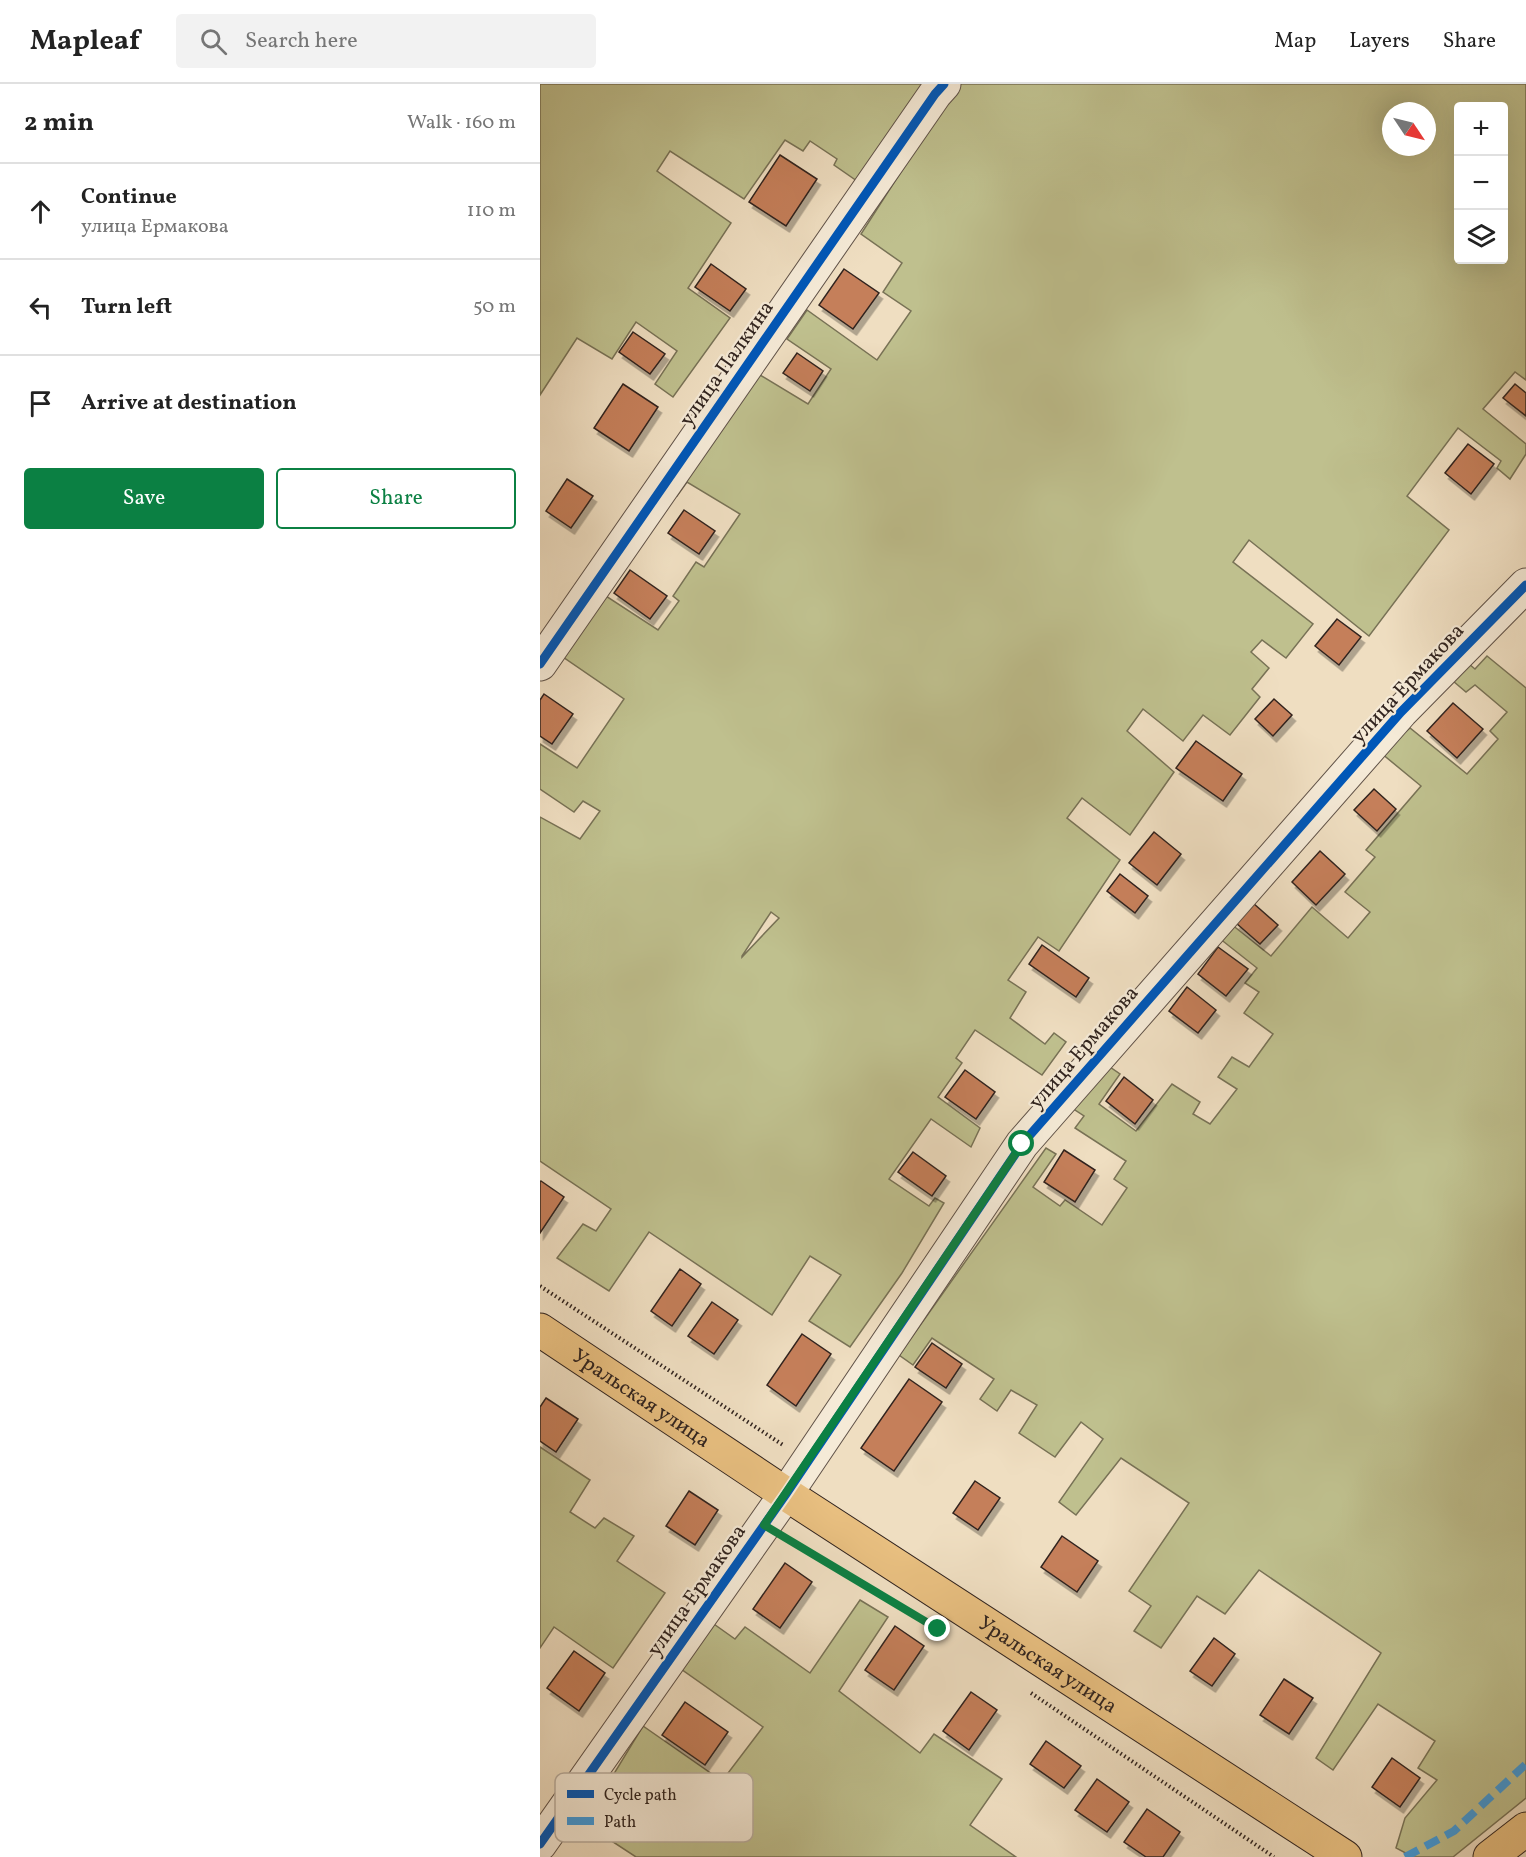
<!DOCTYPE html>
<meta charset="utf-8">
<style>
:root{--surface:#fff;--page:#f2f2f2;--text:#222;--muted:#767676;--line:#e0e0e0;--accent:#0b8043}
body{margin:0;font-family:Vollkorn,serif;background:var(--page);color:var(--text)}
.controls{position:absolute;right:18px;top:18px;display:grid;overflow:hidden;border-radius:6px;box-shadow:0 6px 24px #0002}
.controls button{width:54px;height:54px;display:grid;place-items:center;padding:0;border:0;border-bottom:2px solid var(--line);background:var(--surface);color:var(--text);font:30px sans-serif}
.compass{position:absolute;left:842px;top:18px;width:54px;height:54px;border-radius:50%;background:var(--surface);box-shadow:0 6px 24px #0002;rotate:125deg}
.stop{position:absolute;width:18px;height:18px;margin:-14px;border:4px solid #0b8043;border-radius:50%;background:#fff}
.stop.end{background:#0b8043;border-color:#fff;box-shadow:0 2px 6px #0008}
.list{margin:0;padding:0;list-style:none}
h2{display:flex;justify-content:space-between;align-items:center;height:78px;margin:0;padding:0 24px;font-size:26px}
h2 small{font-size:20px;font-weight:400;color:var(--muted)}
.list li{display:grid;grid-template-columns:39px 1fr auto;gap:18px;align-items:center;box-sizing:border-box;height:96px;padding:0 24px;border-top:2px solid var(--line)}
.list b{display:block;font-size:22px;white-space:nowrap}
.list p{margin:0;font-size:20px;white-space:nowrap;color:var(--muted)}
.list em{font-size:20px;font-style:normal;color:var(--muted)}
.actions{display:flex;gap:12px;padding:18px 24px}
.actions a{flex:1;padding:14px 0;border:2px solid var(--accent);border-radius:6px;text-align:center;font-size:21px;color:var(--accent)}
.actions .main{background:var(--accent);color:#fff}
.icon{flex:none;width:33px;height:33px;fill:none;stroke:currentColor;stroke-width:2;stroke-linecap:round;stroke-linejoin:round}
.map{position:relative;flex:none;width:986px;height:1773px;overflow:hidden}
header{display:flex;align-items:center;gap:36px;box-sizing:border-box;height:84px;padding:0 30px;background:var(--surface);border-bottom:2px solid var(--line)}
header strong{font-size:28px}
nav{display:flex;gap:33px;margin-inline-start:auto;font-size:21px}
.search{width:420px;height:54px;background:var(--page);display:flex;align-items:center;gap:15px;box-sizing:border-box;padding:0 21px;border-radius:6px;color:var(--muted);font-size:22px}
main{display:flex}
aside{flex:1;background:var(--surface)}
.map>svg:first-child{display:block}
</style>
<header>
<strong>Mapleaf</strong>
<div class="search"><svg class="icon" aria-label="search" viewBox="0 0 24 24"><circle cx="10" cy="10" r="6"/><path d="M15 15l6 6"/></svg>Search here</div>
<nav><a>Map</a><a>Layers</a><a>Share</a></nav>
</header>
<main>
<aside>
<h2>2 min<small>Walk · 160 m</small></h2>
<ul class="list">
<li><svg class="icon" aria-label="ahead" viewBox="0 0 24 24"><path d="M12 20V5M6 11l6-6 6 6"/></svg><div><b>Continue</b><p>улица Ермакова</p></div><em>110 m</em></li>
<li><svg class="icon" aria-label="left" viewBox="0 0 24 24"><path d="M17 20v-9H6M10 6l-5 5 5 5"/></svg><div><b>Turn left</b></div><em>50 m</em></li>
<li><svg class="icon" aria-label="arrive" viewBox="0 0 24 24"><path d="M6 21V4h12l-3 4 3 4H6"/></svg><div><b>Arrive at destination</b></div></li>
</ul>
<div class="actions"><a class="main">Save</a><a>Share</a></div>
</aside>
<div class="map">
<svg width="986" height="1773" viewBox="0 0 986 1773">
<defs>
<filter id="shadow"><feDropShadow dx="3.5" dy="6" stdDeviation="0" flood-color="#0004"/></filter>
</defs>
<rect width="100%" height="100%" fill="#efdec1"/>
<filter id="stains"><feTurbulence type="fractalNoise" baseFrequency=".00333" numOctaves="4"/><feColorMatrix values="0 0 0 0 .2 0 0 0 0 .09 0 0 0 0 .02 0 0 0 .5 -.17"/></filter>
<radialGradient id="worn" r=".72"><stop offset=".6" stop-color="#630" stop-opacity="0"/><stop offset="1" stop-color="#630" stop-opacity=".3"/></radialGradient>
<g fill="#bfc08e" stroke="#787256" stroke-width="1.5" fill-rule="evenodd">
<polygon points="0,0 381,0 383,1 317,97 294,81 297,75 270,57 263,67 245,56 204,115 130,67 117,87 191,139 148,204 190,234 133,313 115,300 137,267 96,238 72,275 37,254 0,311"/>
<path d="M421,0H986V296L975,288L943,325L986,360V370L970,395L957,384L961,377L918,344L867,412L909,446L829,552L709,456L693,478L773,540L746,574L722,556L711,568L729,584L712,605L720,613L690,651L663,631L643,657L603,625L587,647L634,688L590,751L542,714L527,734L580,776L519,867L498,853L468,896L486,908L470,934L505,960L514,949L526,958L502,991L435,946L416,974L422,979L398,1013L440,1044L431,1063L391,1035L349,1095L389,1122L395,1114L404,1119L362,1189L310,1263L269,1237L301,1191L270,1172L232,1231L109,1148L69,1207L17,1174L43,1140L56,1147L71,1125L0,1077V733L40,755L60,727L43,717L34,728L0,705V660L37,684L84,615L23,573L66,512L118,546L139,517L133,512L156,478L164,483L200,430L147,398L137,412L129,407L215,288L268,320L291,285L247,255L267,226L337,276L371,227L343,208L362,179L321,150L405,19ZM918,22H964V176H918ZM851,27H887V63H851ZM231,828L239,834L202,873V872Z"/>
<polygon points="947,572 986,604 986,1714 913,1773 873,1773 856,1764 865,1734 897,1696 878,1684 895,1657 838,1620 793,1686 776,1674 841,1569 719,1486 685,1530 657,1512 621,1564 594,1547 611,1522 589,1507 649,1419 581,1374 536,1431 519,1418 563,1355 541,1338 515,1373 479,1349 497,1321 471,1306 457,1327 440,1315 454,1295 392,1254 373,1281 359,1271 506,1064 516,1070 493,1103 520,1122 525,1116 562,1141 587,1104 574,1095 586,1077 535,1044 544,1032 532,1024 564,979 580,990 559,1020 596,1047 632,1000 660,1018 653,1030 670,1040 697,1005 678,993 692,973 709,983 733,950 704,929 719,908 705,899 717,884 679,854 691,840 731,872 772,823 808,854 830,828 805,808 835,773 826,766 881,702 841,669 870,644 927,690 958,655 950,647 967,628 935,601 926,608 913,597 929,580 935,585"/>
<polygon points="0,1363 50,1396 30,1428 55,1444 64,1434 94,1452 77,1477 125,1509 73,1584 14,1543 0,1564"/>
<polygon points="320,1516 348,1533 299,1607 380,1669 394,1650 462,1695 430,1741 476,1773 96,1773 44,1739 103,1642 182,1697 223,1643 141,1585 171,1538 195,1555 205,1543 270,1589"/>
</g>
<g fill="#c57f5a" stroke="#31241f" stroke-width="1.5" filter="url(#shadow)">
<polygon points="240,71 277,95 246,142 209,118"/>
<polygon points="171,180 206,205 190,227 155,203"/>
<polygon points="304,185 339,209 313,245 279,221"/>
<polygon points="93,248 125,270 110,290 79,268"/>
<polygon points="257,269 283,287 270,307 243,289"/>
<polygon points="83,300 118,323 89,367 54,344"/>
<polygon points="975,300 986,309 986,332 963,314"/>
<polygon points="928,360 954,380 931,410 905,389"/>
<polygon points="27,395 53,412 31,444 6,427"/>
<polygon points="144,426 175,447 159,470 128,449"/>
<polygon points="90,486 127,512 110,535 74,509"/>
<polygon points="797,535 821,553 799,581 775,562"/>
<polygon points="4,610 33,630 12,660 0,652 0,616"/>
<polygon points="734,615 752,631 733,652 715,635"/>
<polygon points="913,619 943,645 917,674 887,647"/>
<polygon points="656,657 702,690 683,717 636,684"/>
<polygon points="834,705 856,725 837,747 814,726"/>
<polygon points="614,748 641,770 617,801 589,779"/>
<polygon points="780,767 805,790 776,821 752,798"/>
<polygon points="580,790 608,812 595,829 567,807"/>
<polygon points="713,819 738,841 720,860 696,839"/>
<polygon points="502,861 549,894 536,913 489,880"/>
<polygon points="678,863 708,885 686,912 658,890"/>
<polygon points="647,903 676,926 658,949 629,927"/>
<polygon points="425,986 455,1008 436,1035 405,1013"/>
<polygon points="584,993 613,1016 595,1040 566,1017"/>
<polygon points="524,1066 555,1086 535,1118 504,1098"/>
<polygon points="373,1068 406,1092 392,1112 358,1088"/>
<polygon points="1,1097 24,1113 0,1149 0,1098"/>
<polygon points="140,1185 161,1200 132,1242 111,1227"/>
<polygon points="172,1218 198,1236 174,1270 148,1252"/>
<polygon points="262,1250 291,1270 256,1322 227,1301"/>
<polygon points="392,1259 422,1280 406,1304 375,1283"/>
<polygon points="369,1295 402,1318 354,1387 321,1364"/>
<polygon points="6,1314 38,1335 16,1368 0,1357 0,1323"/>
<polygon points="435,1397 460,1414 438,1446 413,1429"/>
<polygon points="149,1407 178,1426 155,1461 126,1442"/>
<polygon points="522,1452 558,1477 537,1508 501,1483"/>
<polygon points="245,1479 272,1498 240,1544 213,1525"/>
<polygon points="355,1542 384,1562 354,1606 325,1586"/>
<polygon points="674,1554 695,1570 672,1602 650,1587"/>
<polygon points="34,1567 65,1589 39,1627 7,1604"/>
<polygon points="744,1595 773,1614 749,1650 720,1631"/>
<polygon points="431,1608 457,1626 429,1666 403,1647"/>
<polygon points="145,1618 188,1648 165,1681 122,1651"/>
<polygon points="506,1657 541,1682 524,1704 490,1680"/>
<polygon points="852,1674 880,1694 860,1723 832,1703"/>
<polygon points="557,1695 589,1718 567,1748 535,1726"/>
<polygon points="607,1725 640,1748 623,1773 606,1773 584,1758"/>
</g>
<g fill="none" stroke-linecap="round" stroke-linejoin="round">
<g stroke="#605248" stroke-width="35">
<g id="street">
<polyline points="0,580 395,10 404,0"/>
<polyline points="0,1760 246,1410 482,1060 861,628 986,501"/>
</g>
</g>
<g stroke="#31241f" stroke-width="35">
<g id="primary">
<path id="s1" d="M0,1246L246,1410L805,1773"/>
<polyline points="950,1773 986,1745"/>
</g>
</g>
<g stroke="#31241f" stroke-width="4" stroke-dasharray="1.5 3" stroke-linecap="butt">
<polyline points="0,1202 243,1361"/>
<polyline points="250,1457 347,1515"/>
<polyline points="491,1609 734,1773"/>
</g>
<use href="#street" stroke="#f5ead7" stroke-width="33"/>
<use href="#primary" stroke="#e8bf80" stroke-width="33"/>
<polyline stroke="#3e9ce0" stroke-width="8" stroke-dasharray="15 8" stroke-linecap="butt" points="865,1773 914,1747 986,1680"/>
<g stroke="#f5ead7" stroke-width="13">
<g id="cycleway">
<polyline points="0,580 395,10 404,0"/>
<polyline points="0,1760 246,1410 482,1060 861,628 986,501"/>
</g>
</g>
<use href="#cycleway" stroke="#0057b8" stroke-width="9"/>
</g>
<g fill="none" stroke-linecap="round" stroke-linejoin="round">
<polyline stroke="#0b8043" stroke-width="8" points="398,1545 224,1441 482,1060"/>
</g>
<g text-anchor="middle" stroke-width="4.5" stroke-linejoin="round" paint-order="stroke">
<g font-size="21" fill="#31241f" stroke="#f5ead7">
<text transform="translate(186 279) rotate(-55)" y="7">улица Палкина</text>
<text transform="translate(867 599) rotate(-47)" y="7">улица Ермакова</text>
<text transform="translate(543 963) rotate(-49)" y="7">улица Ермакова</text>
<text dy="7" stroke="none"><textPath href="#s1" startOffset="122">Уральская улица</textPath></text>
<text transform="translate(156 1506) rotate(-55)" y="7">улица Ермакова</text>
<text dy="7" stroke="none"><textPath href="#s1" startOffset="608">Уральская улица</textPath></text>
</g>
</g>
<rect x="15" y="1689" width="198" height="69" rx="9" fill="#f5ead7" stroke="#baafa0" stroke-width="1.5"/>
<rect x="27" y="1706" width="27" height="8" fill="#0057b8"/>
<rect x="27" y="1733" width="27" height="8" fill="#3e9ce0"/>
<g font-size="16" fill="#31241f">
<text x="64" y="1716">Cycle path</text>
<text x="64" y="1743">Path</text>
</g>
<rect width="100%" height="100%" filter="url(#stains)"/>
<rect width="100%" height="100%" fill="url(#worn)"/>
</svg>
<div class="controls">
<button>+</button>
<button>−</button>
<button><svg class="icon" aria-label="layers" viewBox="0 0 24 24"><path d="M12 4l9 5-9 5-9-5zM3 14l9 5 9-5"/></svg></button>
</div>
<svg class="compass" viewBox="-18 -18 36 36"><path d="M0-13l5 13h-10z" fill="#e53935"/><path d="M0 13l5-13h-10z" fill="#767676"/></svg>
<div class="stop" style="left:482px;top:1060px"></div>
<div class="stop end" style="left:398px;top:1545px"></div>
</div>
</main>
